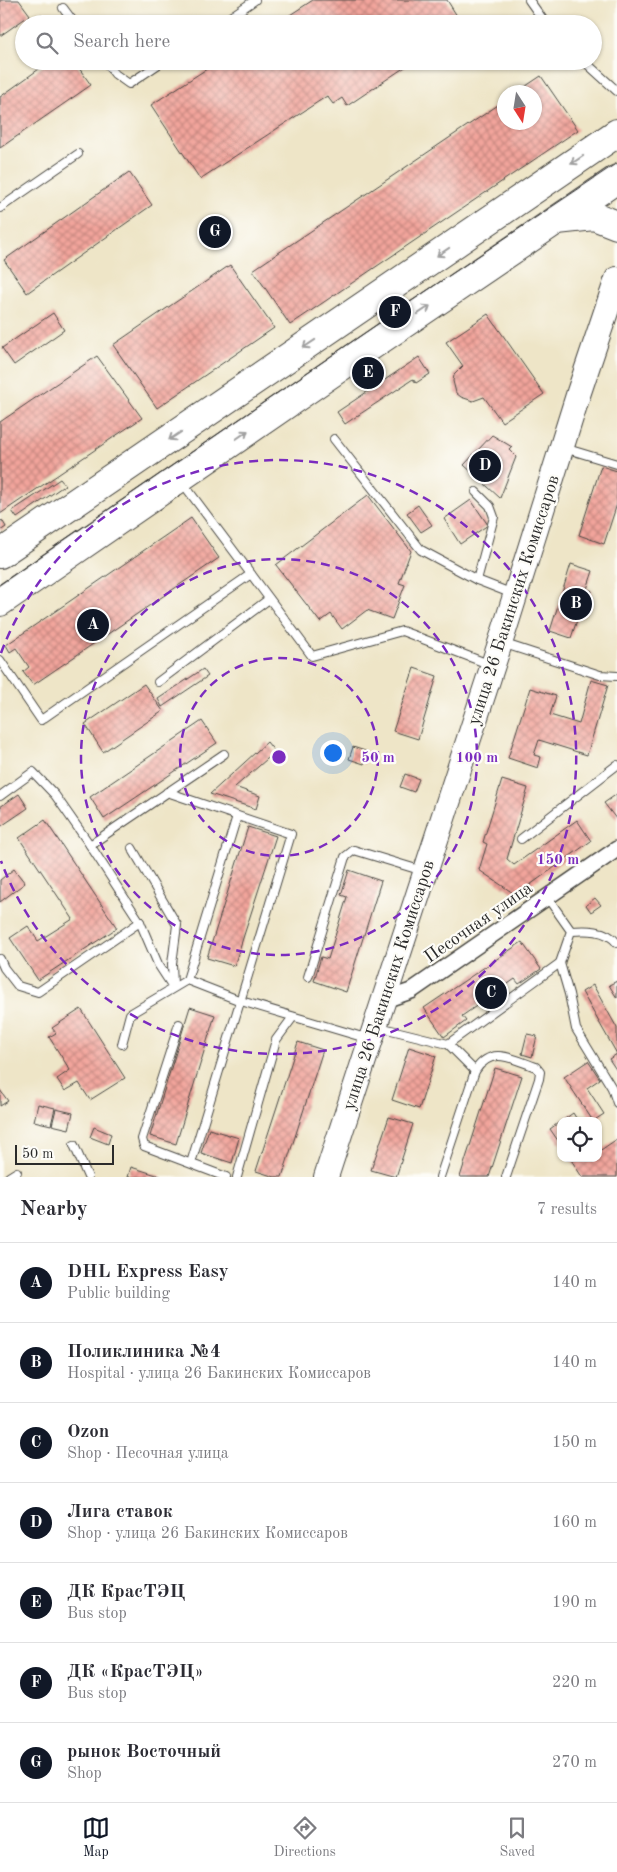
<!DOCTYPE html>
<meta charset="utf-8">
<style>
:root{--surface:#fff;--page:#f2f2f3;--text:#2b2b33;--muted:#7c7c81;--line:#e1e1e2;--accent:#111827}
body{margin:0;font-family:"Old Standard TT",serif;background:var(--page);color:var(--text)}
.controls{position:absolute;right:15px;bottom:15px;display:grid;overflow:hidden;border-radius:10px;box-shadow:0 1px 4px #0004}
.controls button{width:45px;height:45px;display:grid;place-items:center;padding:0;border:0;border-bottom:1px solid var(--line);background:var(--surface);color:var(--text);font:25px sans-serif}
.compass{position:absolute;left:497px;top:85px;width:45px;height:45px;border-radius:50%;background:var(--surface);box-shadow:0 1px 4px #0004;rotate:168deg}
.scale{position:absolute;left:15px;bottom:12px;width:99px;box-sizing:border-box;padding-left:5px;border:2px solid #2b2b2b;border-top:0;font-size:14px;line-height:18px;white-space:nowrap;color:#2b2b2b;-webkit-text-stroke:4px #fdfcf7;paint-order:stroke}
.you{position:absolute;left:332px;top:752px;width:18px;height:18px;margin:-12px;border:4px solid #fff;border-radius:50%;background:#1a73e8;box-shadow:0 0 0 8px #1a73e833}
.badge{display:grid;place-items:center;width:32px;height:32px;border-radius:50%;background:var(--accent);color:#fff;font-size:16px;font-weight:700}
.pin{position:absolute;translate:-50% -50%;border:2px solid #fff;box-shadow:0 1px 5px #0006}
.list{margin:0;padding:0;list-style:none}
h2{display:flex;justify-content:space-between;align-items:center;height:65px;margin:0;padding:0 20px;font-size:21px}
h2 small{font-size:16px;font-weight:400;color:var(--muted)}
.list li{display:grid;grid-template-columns:32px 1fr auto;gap:15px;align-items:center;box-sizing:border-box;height:80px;padding:0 20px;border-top:1px solid var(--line)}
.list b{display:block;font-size:19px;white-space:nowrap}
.list p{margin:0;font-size:16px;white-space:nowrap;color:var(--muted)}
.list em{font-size:16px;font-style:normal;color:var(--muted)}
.icon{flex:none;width:28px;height:28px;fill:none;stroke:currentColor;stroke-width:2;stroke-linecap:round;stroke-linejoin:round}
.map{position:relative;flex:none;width:617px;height:1177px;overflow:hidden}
.search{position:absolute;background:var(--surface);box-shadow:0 1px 4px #0004;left:15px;right:15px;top:15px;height:55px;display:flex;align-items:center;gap:12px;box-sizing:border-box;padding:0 18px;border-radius:28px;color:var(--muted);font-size:19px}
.sheet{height:625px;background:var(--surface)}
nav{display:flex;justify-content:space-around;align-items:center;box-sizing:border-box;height:70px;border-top:1px solid var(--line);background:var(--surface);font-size:14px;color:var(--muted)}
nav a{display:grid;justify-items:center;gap:2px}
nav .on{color:var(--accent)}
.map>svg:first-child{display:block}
</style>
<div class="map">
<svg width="617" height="1177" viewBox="0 0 617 1177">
<defs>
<pattern id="building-cross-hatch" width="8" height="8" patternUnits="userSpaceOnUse" patternTransform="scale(1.25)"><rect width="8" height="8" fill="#f2a49b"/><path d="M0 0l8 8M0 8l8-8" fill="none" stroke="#c4867f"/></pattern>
</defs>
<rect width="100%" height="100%" fill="#fdfcf7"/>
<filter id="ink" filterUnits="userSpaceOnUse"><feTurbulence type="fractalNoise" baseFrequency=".02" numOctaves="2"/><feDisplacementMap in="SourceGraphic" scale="10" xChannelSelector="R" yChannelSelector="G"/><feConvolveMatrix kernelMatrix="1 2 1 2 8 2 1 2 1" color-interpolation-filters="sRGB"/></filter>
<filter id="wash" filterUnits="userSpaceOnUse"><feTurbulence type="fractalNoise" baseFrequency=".0096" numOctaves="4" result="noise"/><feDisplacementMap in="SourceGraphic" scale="20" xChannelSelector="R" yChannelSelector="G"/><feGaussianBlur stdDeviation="1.12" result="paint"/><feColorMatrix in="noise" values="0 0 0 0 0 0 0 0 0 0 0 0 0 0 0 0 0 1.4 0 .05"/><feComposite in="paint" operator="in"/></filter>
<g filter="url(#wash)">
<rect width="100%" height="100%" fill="#eee5c7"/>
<g id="blocks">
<g fill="url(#building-cross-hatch)">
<polygon points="0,0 19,0 30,15 0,36"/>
<polygon points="313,0 447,0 462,24 276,24"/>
<polygon points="42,15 48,24 29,24"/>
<polygon points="44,61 74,61 91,85 0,148 0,97 46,64"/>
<polygon points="219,61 414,61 347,106 342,98 333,104 327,96 200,179 151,105"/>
<polygon points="541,76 578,130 290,325 253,270 504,101 504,122 534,122 534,92 517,92"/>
<polygon points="129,172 152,205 27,293 4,260"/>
<polygon points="230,265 274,328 157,408 113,345"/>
<polygon points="53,313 64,330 14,365 2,348"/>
<polygon points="488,314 544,394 502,422 484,397 473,401 461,397 456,393 453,381 454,375 463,366 446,342"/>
<polygon points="97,356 142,418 0,514 0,422"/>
<polygon points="419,357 430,374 416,383 413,379 345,424 337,412"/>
<polygon points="492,435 512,447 509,450 516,457 500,498 464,465"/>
<polygon points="601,466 617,471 617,504 604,544 579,535"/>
<polygon points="60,479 65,485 17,518 12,511"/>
<polygon points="368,495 411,551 399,583 405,585 392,619 367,610 342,629 331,614 320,622 276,565"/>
<polygon points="471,500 488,525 460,544 444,519"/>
<polygon points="418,505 432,525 421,532 407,513"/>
<polygon points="191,518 219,558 33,685 23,672 29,667 16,648 10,652 6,645"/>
<polygon points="2,520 6,527 0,531 0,522"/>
<polygon points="571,564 593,571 587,589 592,591 585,612 580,611 571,638 550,631"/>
<polygon points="414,668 437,676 418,739 393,731"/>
<polygon points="203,669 208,676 162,707 158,699"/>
<polygon points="591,680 608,685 587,755 539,740 534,755 541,757 538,768 508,758 530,688 556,696 550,715 579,724"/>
<polygon points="144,684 163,711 103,752 85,724"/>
<polygon points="202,721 217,743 104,819 90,797"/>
<polygon points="267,742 275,752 235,787 260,796 256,809 210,794"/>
<polygon points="353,747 368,752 364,764 349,759"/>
<polygon points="405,774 419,779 414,792 400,787"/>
<polygon points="502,780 528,788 507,859 514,865 577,820 591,841 516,895 479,870 487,844 483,842"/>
<polygon points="19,794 28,808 0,827 0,807"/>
<polygon points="617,794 617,820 604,803"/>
<polygon points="45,820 117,928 38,980 10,938 28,926 38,941 73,919 19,838"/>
<polygon points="248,827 276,836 234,966 207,958"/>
<polygon points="14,869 25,883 0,902 0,880"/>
<polygon points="349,870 381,881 346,992 314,981 321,957 328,959 347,897 341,895"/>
<polygon points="595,898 601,905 591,912 586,905"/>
<polygon points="522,942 541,969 519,984 515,979 462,1016 466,1021 444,1037 424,1008"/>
<polygon points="617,981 617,998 609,985"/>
<polygon points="593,985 617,1028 617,1071 609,1059 617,1054 582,992"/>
<polygon points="190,1007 215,1015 176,1144 150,1136"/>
<polygon points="81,1009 125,1078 90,1100 79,1083 65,1091 57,1079 70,1070 49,1037 56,1033 52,1028"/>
<polygon points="527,1034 537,1036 532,1057 522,1054"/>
<polygon points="298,1042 323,1050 282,1177 275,1177 256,1171"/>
<polygon points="409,1047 436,1056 419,1109 392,1100"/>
<polygon points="588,1061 600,1079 587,1088 604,1114 593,1121 564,1077"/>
<polygon points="495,1068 522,1076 489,1177 460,1177"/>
<polygon points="0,1090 8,1101 0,1106"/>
<polygon points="38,1104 55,1108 51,1125 34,1121"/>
<polygon points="56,1109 73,1113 69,1129 52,1125"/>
<polygon points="573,1113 578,1121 562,1121"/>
<polygon points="389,1117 413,1124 396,1177 371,1170"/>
<polygon points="561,1121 561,1145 550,1129"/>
<polygon points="94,1127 111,1134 108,1144 90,1137"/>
<polygon points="209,1129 239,1138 232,1163 201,1153"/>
<polygon points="617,1139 617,1177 582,1177 570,1158 598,1158 598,1152"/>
<polygon points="131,1167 163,1177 128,1177"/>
</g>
</g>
</g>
<g filter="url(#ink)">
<use href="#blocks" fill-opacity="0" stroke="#484742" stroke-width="1"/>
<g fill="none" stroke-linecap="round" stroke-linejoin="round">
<g stroke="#484742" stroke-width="10">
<g id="lane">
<polyline points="529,0 546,24"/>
<polyline points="63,8 75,24"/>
<polyline points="220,24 255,0"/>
<polyline points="105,61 115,74 129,84 163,61"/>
<polyline points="584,61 617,91"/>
<polyline points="0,208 78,154"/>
<polyline points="334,439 421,550 477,580"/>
<polyline points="564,448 617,464"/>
<polyline points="182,482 251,574"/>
<polyline points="476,492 490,506 494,517 477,580 513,594"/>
<polyline points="502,643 600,675 617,676"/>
<polyline points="0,660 41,720 251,574 312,656 402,631 491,665"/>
<polyline points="158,682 269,599"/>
<polyline points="167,792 291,834 191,1163"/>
<polyline points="0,796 33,772 55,795 90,845 140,922 158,964 173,987"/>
<polyline points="521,839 617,765"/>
<polyline points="90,845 224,754"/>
<polyline points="132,848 177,925 172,964 173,985"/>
<polyline points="547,897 571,931 560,963 569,994 576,1029 612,1088 617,1103"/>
<path d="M571,931C587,930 606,929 617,943"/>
<polyline points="0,959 4,968 18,986 38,992 140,922"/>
<polyline points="308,977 345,857 354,850 423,871"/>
<polyline points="187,980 237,816"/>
<polyline points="179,1024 142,1139 144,1146 226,1177"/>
<polyline points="379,1027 448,1044 560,963"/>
<polyline points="122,1044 130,1014 187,980 241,1001 369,1039"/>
<path d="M448,1044L475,1071C492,1045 512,1059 536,1067L540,1072L539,1079L506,1177"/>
<polyline points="74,1145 88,1177"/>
<polyline points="9,1177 17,1172"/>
<polyline points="237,1177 276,1040 293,1017"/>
<polyline points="440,1177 475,1071 473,1069"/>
</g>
</g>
<g stroke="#484742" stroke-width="18">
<polyline id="street" points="382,1001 411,991 617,849"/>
</g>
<g stroke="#484742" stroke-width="26">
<polyline id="primary" points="326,1177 505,628 579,392 617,279"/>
</g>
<g stroke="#484742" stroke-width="30">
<g id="highway">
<polyline points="557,220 594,216 617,225"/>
<polyline points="0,554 617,133"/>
<polyline points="0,602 355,357 617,179"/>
</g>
</g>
<use href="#lane" stroke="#fff" stroke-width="8"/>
<use href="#street" stroke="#fff" stroke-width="15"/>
<use href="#primary" stroke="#fff" stroke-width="24"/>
<use href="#highway" stroke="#fff" stroke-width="28"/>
<polyline stroke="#2b2b2b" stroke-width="1" points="0,584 395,312 617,163"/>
</g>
<defs><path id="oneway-shaft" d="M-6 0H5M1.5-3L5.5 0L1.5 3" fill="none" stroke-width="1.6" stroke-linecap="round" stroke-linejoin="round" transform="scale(1.25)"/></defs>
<g stroke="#a0a0a0">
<use href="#oneway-shaft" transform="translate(577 160) rotate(146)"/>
<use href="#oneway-shaft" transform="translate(443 252) rotate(146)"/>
<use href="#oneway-shaft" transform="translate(424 310) rotate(-34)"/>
<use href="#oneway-shaft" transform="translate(309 344) rotate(146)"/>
<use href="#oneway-shaft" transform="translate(242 435) rotate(-35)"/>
<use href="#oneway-shaft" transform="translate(175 436) rotate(146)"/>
</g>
</g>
<g fill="none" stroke="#7b2cbf" stroke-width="2.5" stroke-dasharray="9 6">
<circle cx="279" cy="757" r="99"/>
<circle cx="279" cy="757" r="198"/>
<path d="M1 653A297 297 0 1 1 1 861"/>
</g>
<g text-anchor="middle" stroke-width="4.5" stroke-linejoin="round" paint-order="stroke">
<g font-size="18" fill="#2b2b2b" stroke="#fdfcf7">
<text transform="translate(513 600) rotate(-72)" y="6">улица 26 Бакинских Комиссаров</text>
<text transform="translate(478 922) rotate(-35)" y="6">Песочная улица</text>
<text transform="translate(388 985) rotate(-72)" y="6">улица 26 Бакинских Комиссаров</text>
</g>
</g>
<circle cx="279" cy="757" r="8" fill="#7b2cbf" stroke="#fdfcf7" stroke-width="2.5"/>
<g font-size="15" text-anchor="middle" font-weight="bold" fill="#7b2cbf" stroke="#fdfcf7" stroke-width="4.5" stroke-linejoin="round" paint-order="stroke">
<text x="378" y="762">50 m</text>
<text x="477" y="762">100 m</text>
<text x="558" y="864">150 m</text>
</g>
</svg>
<div class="controls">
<button><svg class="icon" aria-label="locate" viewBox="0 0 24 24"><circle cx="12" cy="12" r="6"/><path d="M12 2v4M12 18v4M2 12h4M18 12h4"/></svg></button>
</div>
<svg class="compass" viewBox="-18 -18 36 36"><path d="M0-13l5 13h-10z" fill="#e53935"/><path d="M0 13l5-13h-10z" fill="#7c7c81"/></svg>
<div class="scale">50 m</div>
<div class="you"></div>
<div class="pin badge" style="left:93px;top:625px">A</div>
<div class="pin badge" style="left:576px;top:604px">B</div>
<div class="pin badge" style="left:491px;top:993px">C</div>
<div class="pin badge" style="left:485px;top:466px">D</div>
<div class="pin badge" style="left:368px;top:373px">E</div>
<div class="pin badge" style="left:395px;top:312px">F</div>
<div class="pin badge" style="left:215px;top:232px">G</div>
<div class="search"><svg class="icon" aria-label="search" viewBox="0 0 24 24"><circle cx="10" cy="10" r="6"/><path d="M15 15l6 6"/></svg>Search here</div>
</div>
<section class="sheet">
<h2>Nearby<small>7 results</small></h2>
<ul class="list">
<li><span class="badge">A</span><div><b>DHL Express Easy</b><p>Public building</p></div><em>140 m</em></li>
<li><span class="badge">B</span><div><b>Поликлиника №4</b><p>Hospital · улица 26 Бакинских Комиссаров</p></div><em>140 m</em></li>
<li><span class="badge">C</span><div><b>Ozon</b><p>Shop · Песочная улица</p></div><em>150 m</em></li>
<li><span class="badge">D</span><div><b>Лига ставок</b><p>Shop · улица 26 Бакинских Комиссаров</p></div><em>160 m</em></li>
<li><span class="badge">E</span><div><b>ДК КрасТЭЦ</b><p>Bus stop</p></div><em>190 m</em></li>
<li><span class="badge">F</span><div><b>ДК «КрасТЭЦ»</b><p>Bus stop</p></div><em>220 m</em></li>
<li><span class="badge">G</span><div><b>рынок Восточный</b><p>Shop</p></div><em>270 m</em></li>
</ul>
</section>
<nav>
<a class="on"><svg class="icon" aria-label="map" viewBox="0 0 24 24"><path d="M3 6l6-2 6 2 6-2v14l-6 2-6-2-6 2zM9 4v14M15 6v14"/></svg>Map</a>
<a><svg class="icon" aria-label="directions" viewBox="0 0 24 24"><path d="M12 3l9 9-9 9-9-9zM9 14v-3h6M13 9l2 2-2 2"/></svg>Directions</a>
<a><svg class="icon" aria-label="saved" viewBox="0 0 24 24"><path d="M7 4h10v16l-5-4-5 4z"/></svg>Saved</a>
</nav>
